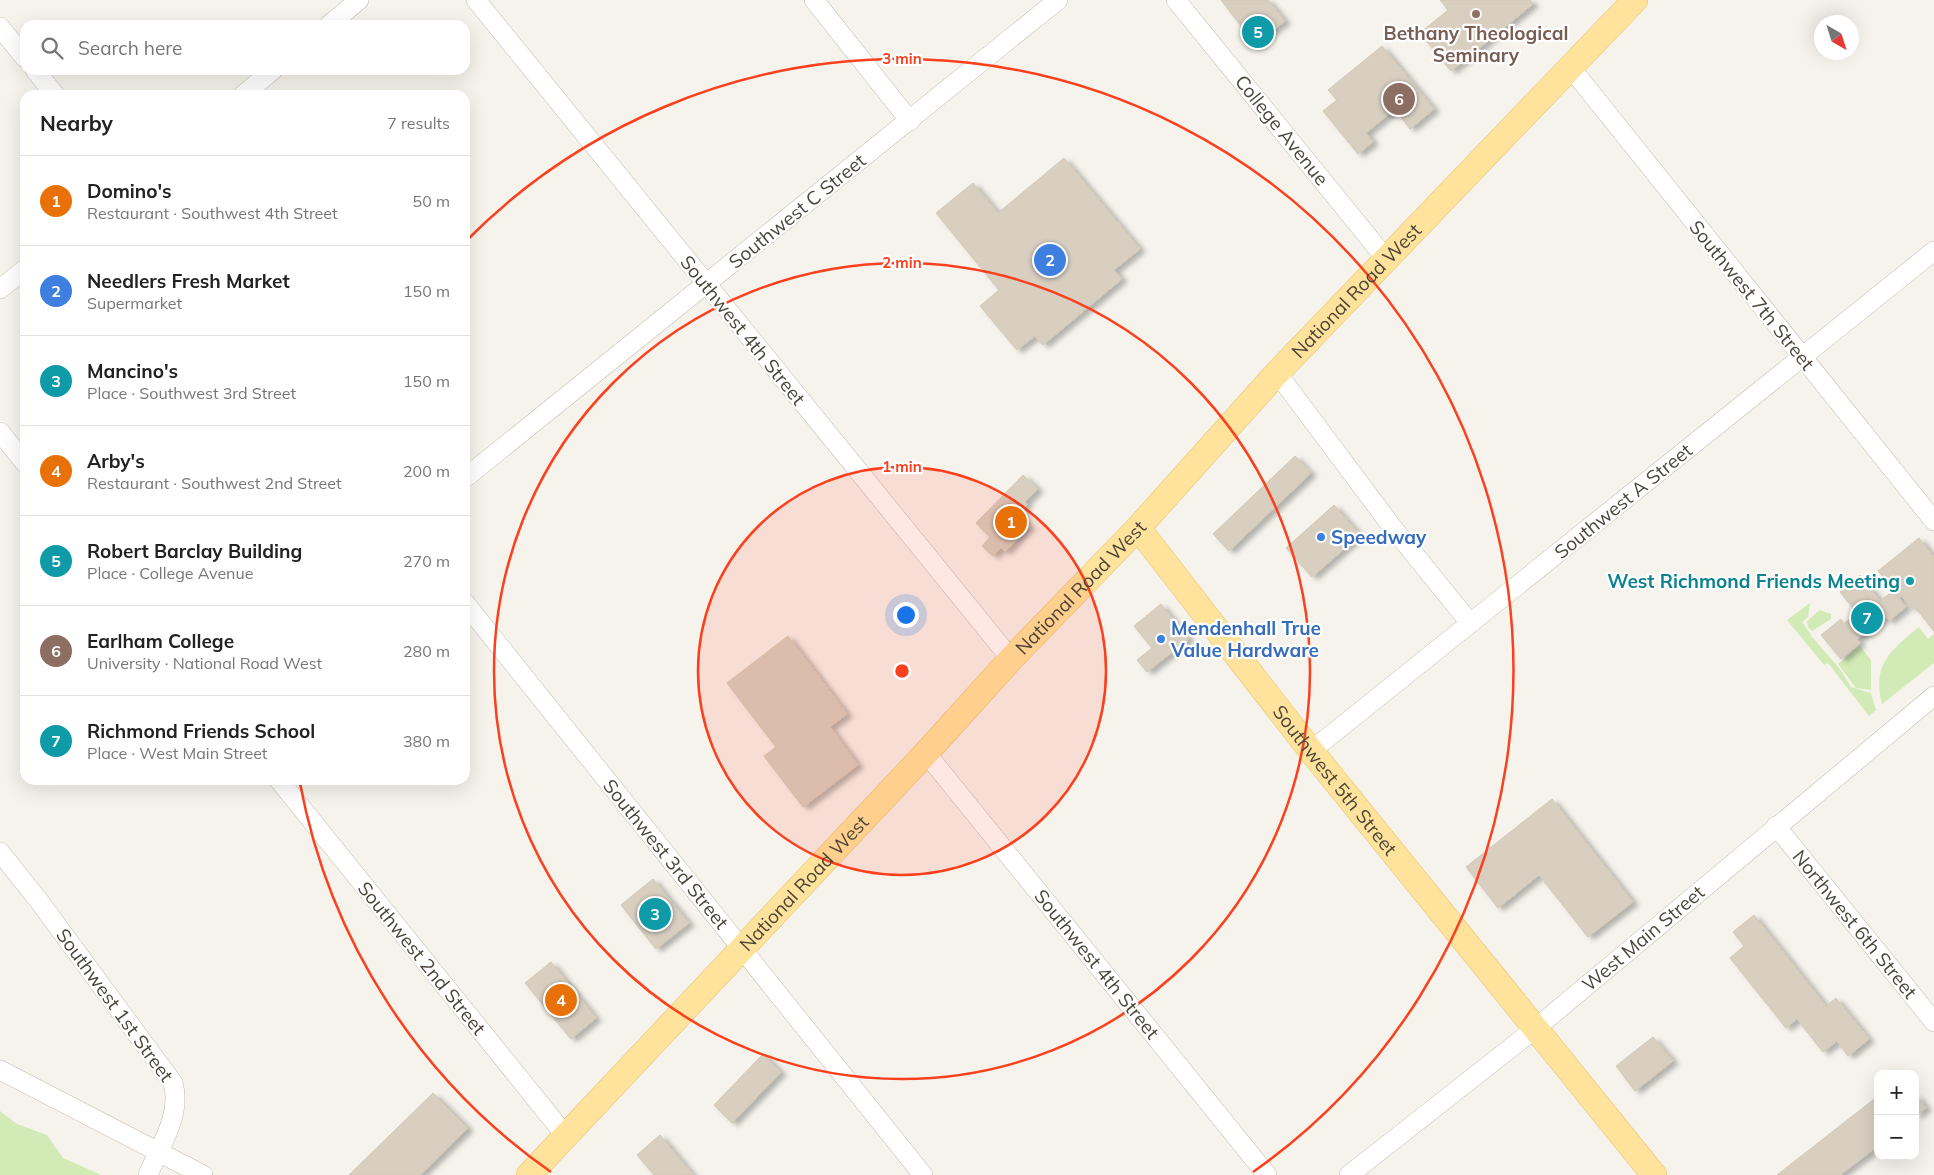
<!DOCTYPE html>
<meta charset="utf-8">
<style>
:root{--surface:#fff;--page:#f6f6f6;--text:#222;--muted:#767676;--line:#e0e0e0;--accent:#b45309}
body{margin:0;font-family:Mulish,sans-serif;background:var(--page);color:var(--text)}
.controls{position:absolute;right:15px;bottom:15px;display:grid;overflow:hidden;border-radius:10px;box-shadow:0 5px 20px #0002}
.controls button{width:45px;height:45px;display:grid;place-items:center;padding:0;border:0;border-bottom:1px solid var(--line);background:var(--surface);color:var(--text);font:25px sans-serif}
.compass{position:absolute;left:1814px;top:15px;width:45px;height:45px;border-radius:50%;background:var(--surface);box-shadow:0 5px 20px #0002;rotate:141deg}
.you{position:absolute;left:905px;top:614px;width:18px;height:18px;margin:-12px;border:4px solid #fff;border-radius:50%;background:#1a73e8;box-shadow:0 0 0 8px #1a73e833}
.badge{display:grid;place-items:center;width:32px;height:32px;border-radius:50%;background:var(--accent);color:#fff;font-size:16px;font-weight:700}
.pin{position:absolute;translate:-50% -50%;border:2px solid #fff;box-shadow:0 1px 5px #0006}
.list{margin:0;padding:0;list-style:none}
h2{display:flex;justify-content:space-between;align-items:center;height:65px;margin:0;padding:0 20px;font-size:21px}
h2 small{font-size:16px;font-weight:400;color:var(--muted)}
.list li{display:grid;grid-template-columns:32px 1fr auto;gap:15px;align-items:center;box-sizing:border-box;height:90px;padding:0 20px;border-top:1px solid var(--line)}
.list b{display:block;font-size:19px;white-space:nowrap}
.list p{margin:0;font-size:16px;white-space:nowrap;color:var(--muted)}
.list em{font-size:16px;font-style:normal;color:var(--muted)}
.icon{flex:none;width:28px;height:28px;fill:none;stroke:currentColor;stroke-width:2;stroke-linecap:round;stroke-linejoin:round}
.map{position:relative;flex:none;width:1934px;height:1175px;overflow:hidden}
.search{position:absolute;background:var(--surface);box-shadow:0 5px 20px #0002;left:20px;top:20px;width:450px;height:55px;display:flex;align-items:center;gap:12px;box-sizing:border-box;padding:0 18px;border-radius:15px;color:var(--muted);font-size:19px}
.panel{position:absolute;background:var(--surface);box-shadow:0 5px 20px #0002;left:20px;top:90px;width:450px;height:695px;border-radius:15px}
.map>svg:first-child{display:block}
</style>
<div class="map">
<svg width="1934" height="1175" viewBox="0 0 1934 1175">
<defs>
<filter id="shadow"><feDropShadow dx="5.5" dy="3" stdDeviation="2.5" flood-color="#0004"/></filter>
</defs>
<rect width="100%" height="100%" fill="#f6f3ec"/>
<g fill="#d2eab5">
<polygon points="1810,603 1808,617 1802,622 1812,636 1807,640 1812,637 1840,669 1851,687 1871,693 1876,710 1869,716 1828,663 1824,665 1787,620"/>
<polygon points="1820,610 1831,614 1831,619 1812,631 1808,627 1807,621"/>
<path d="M1919,627L1928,639L1934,634V663L1882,704C1872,664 1891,650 1919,627Z"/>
<polygon points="1860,646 1871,660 1871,690 1856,688 1838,664"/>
<polygon points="0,1111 17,1124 47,1135 63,1158 101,1175 0,1175"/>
</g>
<g fill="#d8cfc1" stroke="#d3c7b4" filter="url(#shadow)">
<polygon points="1221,0 1268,0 1285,21 1255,44"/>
<polygon points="1440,0 1530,0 1533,4 1451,71 1420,33 1448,10"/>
<polygon points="1382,46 1434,109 1410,129 1395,109 1366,133 1373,142 1358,154 1323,111 1337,100 1328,90"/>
<polygon points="1064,158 1140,249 1114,270 1122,279 1043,345 1035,336 1017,350 980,306 999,290 936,213 973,183 998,213"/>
<polygon points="1295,456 1311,473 1229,551 1213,534"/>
<polygon points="1023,475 1038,489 1025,502 1027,504 1018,514 1030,526 1005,552 1001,548 993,556 982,546 990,537 976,523"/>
<polygon points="1334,505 1360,535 1312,577 1286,548"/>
<polygon points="1919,538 1934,557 1934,631 1914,606 1911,608 1902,596 1900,598 1878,571"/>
<polygon points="1860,575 1880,601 1893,591 1906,607 1889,621 1885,617 1857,639 1860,643 1841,659 1821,635 1841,619 1844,624 1857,613 1840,592"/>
<polygon points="1161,604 1189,639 1147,672 1137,660 1152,648 1134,626"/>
<polygon points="788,636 847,714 830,727 858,765 803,807 764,756 776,747 727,683"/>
<polygon points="1552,799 1633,902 1588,937 1539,875 1498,908 1466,867"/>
<polygon points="653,879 689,923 656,949 621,905"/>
<polygon points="1754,915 1826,1006 1836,998 1869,1039 1848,1056 1837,1041 1823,1052 1797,1019 1786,1028 1730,958 1744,946 1733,932"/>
<polygon points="551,962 596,1018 571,1039 525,983"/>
<polygon points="1653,1037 1673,1061 1635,1091 1616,1066"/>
<polygon points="763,1054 781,1072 732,1123 714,1105"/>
<polygon points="433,1093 468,1128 420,1175 349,1175"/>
<polygon points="1916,1094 1926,1108 1915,1116 1915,1095"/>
<polygon points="1878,1096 1878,1146 1840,1175 1777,1175"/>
<polygon points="660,1135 693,1175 654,1175 637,1155"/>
</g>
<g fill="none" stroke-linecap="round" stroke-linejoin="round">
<g stroke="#c2bbae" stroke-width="20">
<g id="minor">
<polyline points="476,0 1011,659"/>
<polyline points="814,0 910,121"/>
<polyline points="1176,0 1387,260"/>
<polyline points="329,25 359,0"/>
<polyline points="0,27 25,58"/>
<polyline points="1571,68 1934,521"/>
<polyline points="35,70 55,95"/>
<polyline points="243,95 273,70"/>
<polyline points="0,289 25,269"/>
<polyline points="1277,373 1393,528 1470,623"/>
<polyline points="0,432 25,463"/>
<polyline points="465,478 1058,0"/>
<polyline points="465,603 923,1175"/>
<polyline points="1311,751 1934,251"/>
<polyline points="926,753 1267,1175"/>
<polyline points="279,780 565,1135"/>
<polyline points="1776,826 1934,1022"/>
<path d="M0,852L39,901L173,1083C182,1115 160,1146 148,1175"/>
<polyline points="0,1070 203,1175"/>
<polyline points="1349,1175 1536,1028 1934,696"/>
</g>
</g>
<g stroke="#e6c16a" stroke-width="26">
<g id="major">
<path id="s1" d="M1138,528L1311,751L1654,1175"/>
<path id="s2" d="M529,1175L926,753L1011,659L1138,528L1277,373L1635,0"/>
</g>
</g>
<use href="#minor" stroke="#fff" stroke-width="19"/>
<use href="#major" stroke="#ffe39c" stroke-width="25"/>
</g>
<circle cx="902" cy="671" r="204" fill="#fc3f1d" fill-opacity=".12"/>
<g fill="none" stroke="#fc3f1d" stroke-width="2.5">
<circle cx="902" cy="671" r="204"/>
<circle cx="902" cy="671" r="408"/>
<path d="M551 1172A612 612 0 0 1 300 783M465 242A612 612 0 1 1 1253 1172"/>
</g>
<circle fill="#8d6e63" stroke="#fff" stroke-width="2" cx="1476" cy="14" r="5"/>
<g fill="#3f7fe0" stroke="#fff" stroke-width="2">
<circle cx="1321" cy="537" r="5"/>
<circle cx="1161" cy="639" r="5"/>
</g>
<circle fill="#0f9aa8" stroke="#fff" stroke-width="2" cx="1910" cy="581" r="5"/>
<g text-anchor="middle" stroke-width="4.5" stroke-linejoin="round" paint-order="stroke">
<g font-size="19" font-weight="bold" fill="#785e54" stroke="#fff">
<text x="1476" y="40">Bethany Theological<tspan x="1476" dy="22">Seminary</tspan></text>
</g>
<g font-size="19" fill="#4b4439" stroke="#fff">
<text transform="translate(1282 130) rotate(51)" y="7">College Avenue</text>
<text transform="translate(797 211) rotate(-39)" y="7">Southwest C Street</text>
<text dy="7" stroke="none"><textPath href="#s2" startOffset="1211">National Road West</textPath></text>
<text transform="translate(1752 295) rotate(51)" y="7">Southwest 7th Street</text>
<text transform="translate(743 330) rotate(51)" y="7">Southwest 4th Street</text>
<text transform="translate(1623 501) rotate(-39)" y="7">Southwest A Street</text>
<text dy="7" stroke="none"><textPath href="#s2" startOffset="806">National Road West</textPath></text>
<text dy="7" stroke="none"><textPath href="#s1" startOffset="320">Southwest 5th Street</textPath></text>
<text transform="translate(666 854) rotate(51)" y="7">Southwest 3rd Street</text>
<text dy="7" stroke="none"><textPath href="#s2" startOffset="401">National Road West</textPath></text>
<text transform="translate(1855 924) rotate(51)" y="7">Northwest 6th Street</text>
<text transform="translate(1643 938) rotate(-40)" y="7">West Main Street</text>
<text transform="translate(422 958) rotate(51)" y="7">Southwest 2nd Street</text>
<text transform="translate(1097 964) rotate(51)" y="7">Southwest 4th Street</text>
<text transform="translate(115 1005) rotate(54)" y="7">Southwest 1st Street</text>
</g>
<g font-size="19" font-weight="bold" fill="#366cbe" stroke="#fff" text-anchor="start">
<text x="1331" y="544">Speedway</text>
<text x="1171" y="635">Mendenhall True<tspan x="1171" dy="22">Value Hardware</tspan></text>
</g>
<g font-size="19" font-weight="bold" fill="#0d838f" stroke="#fff" text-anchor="end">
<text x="1900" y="588">West Richmond Friends Meeting</text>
</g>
</g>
<circle cx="902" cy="671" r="8" fill="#fc3f1d" stroke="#fff" stroke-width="2.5"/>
<g font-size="15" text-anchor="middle" font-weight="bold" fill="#fc3f1d" stroke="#fff" stroke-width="4.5" stroke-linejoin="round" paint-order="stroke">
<text x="902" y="64">3 min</text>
<text x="902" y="268">2 min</text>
<text x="902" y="472">1 min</text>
</g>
</svg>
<div class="controls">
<button>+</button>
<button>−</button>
</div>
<svg class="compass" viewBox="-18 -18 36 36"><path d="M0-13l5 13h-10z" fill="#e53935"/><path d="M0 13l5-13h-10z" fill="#767676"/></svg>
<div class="you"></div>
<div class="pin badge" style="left:1011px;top:522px;background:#e8710a">1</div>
<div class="pin badge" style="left:1050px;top:260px;background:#3f7fe0">2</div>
<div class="pin badge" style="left:655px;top:914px;background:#0f9aa8">3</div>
<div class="pin badge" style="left:561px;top:1000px;background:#e8710a">4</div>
<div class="pin badge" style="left:1258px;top:32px;background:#0f9aa8">5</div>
<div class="pin badge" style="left:1399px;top:99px;background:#8d6e63">6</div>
<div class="pin badge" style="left:1867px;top:618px;background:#0f9aa8">7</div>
<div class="search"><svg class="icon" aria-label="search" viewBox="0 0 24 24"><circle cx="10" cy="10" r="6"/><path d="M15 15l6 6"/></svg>Search here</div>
<section class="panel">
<h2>Nearby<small>7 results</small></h2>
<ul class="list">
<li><span class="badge" style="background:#e8710a">1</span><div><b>Domino's</b><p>Restaurant · Southwest 4th Street</p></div><em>50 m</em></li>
<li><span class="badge" style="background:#3f7fe0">2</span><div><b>Needlers Fresh Market</b><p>Supermarket</p></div><em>150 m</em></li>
<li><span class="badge" style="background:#0f9aa8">3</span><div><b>Mancino's</b><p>Place · Southwest 3rd Street</p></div><em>150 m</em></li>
<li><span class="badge" style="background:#e8710a">4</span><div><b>Arby's</b><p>Restaurant · Southwest 2nd Street</p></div><em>200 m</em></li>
<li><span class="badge" style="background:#0f9aa8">5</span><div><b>Robert Barclay Building</b><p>Place · College Avenue</p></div><em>270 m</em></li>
<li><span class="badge" style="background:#8d6e63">6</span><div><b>Earlham College</b><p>University · National Road West</p></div><em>280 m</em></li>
<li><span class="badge" style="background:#0f9aa8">7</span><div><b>Richmond Friends School</b><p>Place · West Main Street</p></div><em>380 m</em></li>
</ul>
</section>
</div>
